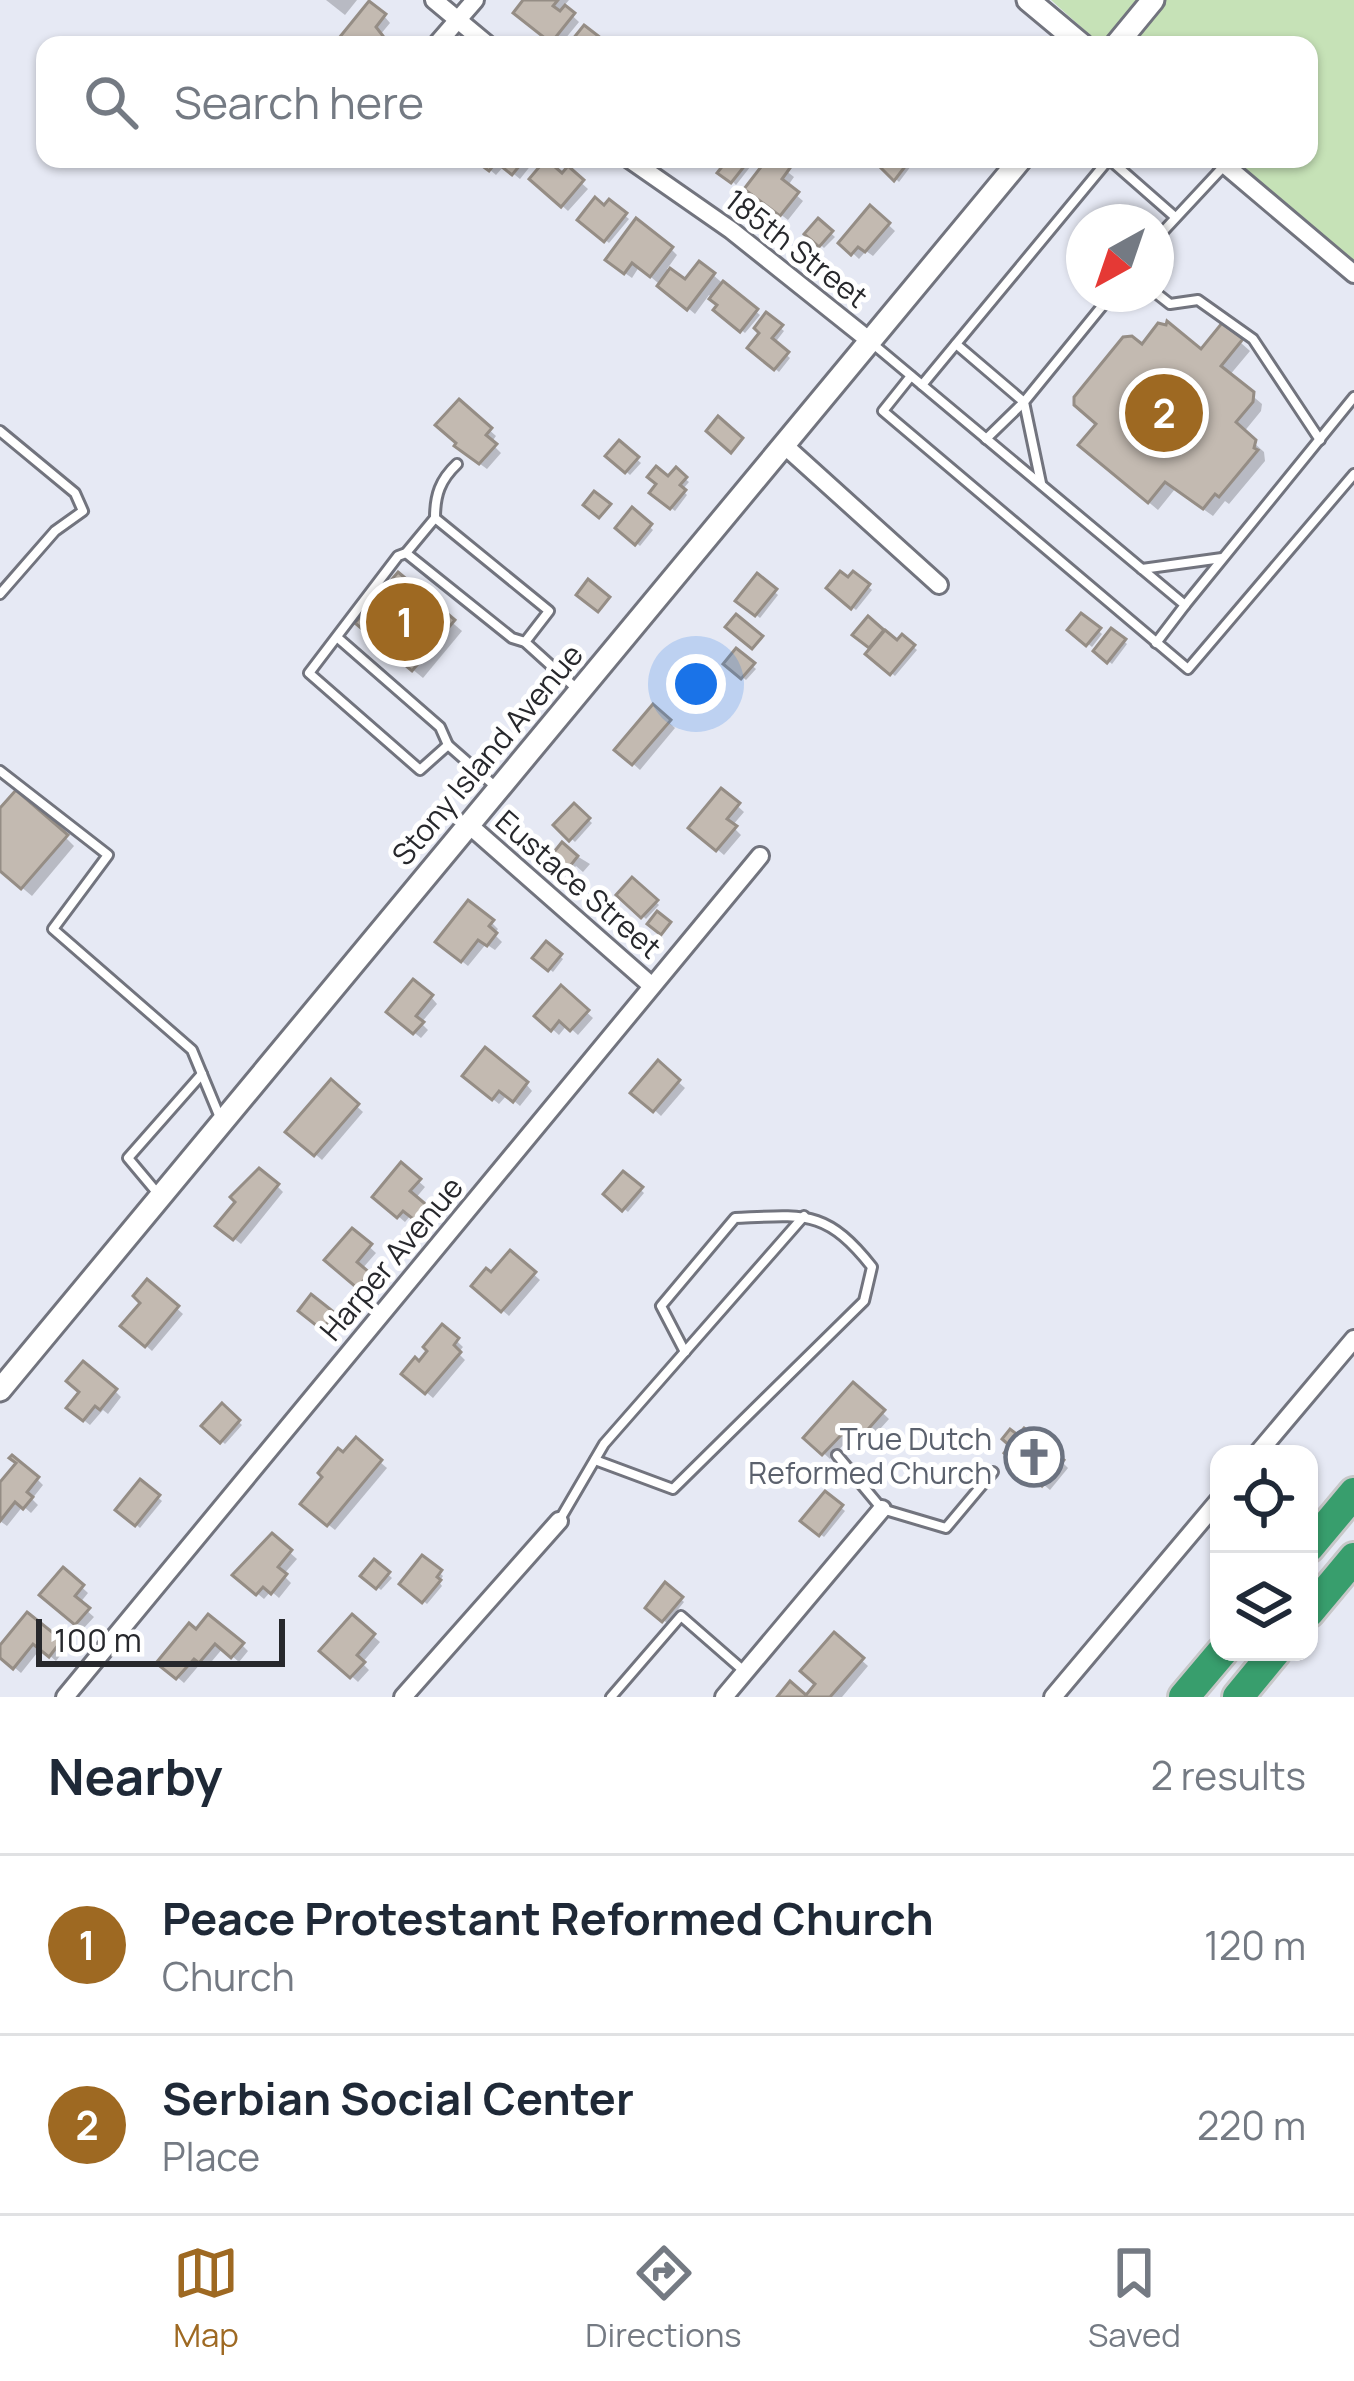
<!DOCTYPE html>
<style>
:root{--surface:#fff;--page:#f2f2f3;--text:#1f2937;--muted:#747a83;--line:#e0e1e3;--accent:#9e6922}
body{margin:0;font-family:Manrope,sans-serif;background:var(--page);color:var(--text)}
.controls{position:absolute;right:36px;bottom:36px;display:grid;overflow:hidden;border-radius:24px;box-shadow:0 3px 9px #0004}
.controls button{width:108px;height:108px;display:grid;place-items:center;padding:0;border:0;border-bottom:3px solid var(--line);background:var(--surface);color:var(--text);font:60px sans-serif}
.compass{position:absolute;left:1066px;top:204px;width:108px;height:108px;border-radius:50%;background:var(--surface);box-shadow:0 3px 9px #0004;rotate:220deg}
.scale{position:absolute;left:36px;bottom:30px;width:249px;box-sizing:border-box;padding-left:12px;border:6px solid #27282c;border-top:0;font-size:33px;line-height:42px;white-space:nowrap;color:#27282c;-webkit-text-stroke:9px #fff;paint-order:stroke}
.you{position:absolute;left:696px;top:684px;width:42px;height:42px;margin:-30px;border:9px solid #fff;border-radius:50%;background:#1a73e8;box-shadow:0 0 0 18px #1a73e833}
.badge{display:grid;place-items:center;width:78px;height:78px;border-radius:50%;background:var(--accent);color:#fff;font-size:39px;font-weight:700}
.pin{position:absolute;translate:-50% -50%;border:6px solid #fff;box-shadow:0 3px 12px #0006}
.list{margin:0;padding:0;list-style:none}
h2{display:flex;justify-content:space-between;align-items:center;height:156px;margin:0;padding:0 48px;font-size:51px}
h2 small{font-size:39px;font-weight:400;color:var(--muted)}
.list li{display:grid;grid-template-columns:78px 1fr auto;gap:36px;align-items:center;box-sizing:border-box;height:180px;padding:0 48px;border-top:3px solid var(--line)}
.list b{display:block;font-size:45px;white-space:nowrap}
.list p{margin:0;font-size:39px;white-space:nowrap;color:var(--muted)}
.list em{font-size:39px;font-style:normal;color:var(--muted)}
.icon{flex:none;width:66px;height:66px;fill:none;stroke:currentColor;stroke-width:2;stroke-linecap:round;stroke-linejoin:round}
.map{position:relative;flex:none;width:1354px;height:1697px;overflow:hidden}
.search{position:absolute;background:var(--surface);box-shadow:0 3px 9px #0004;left:36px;right:36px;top:36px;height:132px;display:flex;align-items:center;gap:30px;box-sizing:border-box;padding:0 42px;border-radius:24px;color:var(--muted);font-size:45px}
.sheet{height:516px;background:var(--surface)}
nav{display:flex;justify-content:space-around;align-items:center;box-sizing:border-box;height:168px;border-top:3px solid var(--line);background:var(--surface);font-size:33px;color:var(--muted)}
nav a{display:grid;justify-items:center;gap:6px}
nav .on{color:var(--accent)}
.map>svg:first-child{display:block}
</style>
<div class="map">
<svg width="1354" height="1697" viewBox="0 0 1354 1697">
<rect width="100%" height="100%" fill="#e6e9f4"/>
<polygon fill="#c6e2b7" points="1051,0 1354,0 1354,261 1233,159 1309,159 1309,45 1101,45"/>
<g fill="#0003">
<polygon points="326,0 357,0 345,15"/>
<polygon points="527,0 569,0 563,7 579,22 560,45 556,45 523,19"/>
<polygon points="384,16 390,23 380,35 388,45 351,45"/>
<polygon points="483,159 536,159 520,179 504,166 496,175 481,162"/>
<polygon points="712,159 751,159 754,162 736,185"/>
<polygon points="771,159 794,177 787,187 803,201 788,220 755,195"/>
<polygon points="875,159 903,159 911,166 899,182"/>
<polygon points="568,171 588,189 568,211 533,179 562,177"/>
<polygon points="609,203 629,219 609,243 581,220"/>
<polygon points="871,209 895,231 873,256 866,251 859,259 842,243"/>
<polygon points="818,222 835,237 824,248 808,233"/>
<polygon points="671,249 677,255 667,269 685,283 713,275 760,315 745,333 717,310 721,305 709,295 695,314 639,267 632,278 615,266"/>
<polygon points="767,317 784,331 774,344 790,358 779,372 751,348 763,333"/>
<polygon points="1223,327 1250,351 1229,376 1262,404 1261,411 1243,433 1264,452 1265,461 1229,504 1225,501 1213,516 1175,489 1158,510 1091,454 1100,424 1142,349 1202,353"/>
<polygon points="459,403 496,436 491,443 501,453 487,469 464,452"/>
<polygon points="619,444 641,463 630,475 609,456"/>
<polygon points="676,472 689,482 682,490 687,495 675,511 653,493"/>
<polygon points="632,511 653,530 640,546 619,528"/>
<polygon points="854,575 872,590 856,610 830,588"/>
<polygon points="398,576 462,631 423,678 368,632"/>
<polygon points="758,578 778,595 760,618 739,601"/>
<polygon points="1082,617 1102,634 1092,647 1071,630"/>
<polygon points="868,620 898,645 903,638 917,650 895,676 869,654 873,649 856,635"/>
<polygon points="1112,632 1127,644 1112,664 1097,651"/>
<polygon points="736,652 756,669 746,680 727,664"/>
<polygon points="653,708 675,728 640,770 618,750"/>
<polygon points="722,792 744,812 732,826 741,835 724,855 692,828"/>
<polygon points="574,807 592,823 575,842 557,825"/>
<polygon points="0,813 65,837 74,846 32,896 0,869"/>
<polygon points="562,847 590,864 583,872 576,866 572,871 554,857"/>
<polygon points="632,881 659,905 646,919 620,895"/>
<polygon points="492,923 498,929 494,934 502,942 495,950 486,944 468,966 445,948"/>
<polygon points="546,945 563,959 553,972 536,958"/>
<polygon points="561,990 593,1018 578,1035 567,1025 559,1035 538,1016"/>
<polygon points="431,997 437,1004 421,1023 428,1030 421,1038 396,1018"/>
<polygon points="659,1065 685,1088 661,1116 635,1092"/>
<polygon points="472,1082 526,1084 532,1091 520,1106 507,1095 499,1104"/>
<polygon points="331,1083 363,1112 322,1160 290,1132"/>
<polygon points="402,1167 425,1187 415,1199 434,1216 425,1226 411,1215 405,1222 376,1197"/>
<polygon points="624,1175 644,1193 628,1212 607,1194"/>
<polygon points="277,1186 283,1192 241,1244 226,1232"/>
<polygon points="353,1232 376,1253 361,1270 374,1282 365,1292 329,1260"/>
<polygon points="511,1254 540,1280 509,1316 475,1286 492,1277"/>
<polygon points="148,1283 183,1314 152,1351 124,1326 143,1303"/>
<polygon points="312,1298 337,1319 327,1331 302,1311"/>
<polygon points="443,1328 463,1347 458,1353 465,1360 433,1398 405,1374 419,1365"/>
<polygon points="854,1386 889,1419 862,1449 850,1438 830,1459 807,1438"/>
<polygon points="115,1391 121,1397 108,1414 103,1410 90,1425 76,1414"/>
<polygon points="222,1407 242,1425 225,1444 205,1426"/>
<polygon points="356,1442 387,1468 335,1530 310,1510"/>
<polygon points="1014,1459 1062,1462 1068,1468 1050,1490"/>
<polygon points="37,1479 43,1485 32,1499 38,1505 31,1513 23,1506 7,1526 0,1521 0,1487"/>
<polygon points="141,1483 162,1501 140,1528 119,1510"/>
<polygon points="825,1495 845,1511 824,1537 804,1521"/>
<polygon points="272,1537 297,1559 283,1575 291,1583 279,1598 271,1591 264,1599 242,1581"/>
<polygon points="423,1559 443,1576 439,1582 442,1586 427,1604 403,1583"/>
<polygon points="375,1563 392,1578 381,1590 364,1576"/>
<polygon points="64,1571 88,1593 79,1604 94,1617 83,1629 43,1595"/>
<polygon points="666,1587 684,1602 667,1623 649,1608"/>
<polygon points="27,1616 66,1648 56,1661 41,1648 21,1673 0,1655 0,1649"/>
<polygon points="352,1618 380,1642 362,1663 369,1670 358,1682 323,1650"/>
<polygon points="190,1628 242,1645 248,1651 239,1662 223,1648 207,1667 201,1663 184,1683 160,1662"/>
<polygon points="834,1636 868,1666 842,1697 808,1697 819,1684"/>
</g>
<g fill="#c3bab1" stroke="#958d85" stroke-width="3">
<polygon points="523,0 558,0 553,6 560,11 565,5 575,13 551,43 513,13"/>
<polygon points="369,1 386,14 376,27 390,45 348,45 339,38"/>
<polygon points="584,25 610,45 568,45"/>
<polygon points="480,159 525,159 512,175 496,162 489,171 477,162"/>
<polygon points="546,159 562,173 568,166 584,180 561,207 529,179"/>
<polygon points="709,159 750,159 731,183 717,173 721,168"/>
<polygon points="767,159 777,159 790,168 782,179 799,192 780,216 744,189"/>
<polygon points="872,159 908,159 910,160 894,181"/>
<polygon points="595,197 604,205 609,199 627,213 604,242 577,220"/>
<polygon points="870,205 890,223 865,252 858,247 851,255 838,243"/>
<polygon points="636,218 673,247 650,277 632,263 624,274 605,260"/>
<polygon points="818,218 833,231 819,247 804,234"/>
<polygon points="699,261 715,273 687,310 657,286 670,268 685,279"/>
<polygon points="723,281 758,309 740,332 713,310 717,305 709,299"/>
<polygon points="766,312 783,325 772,338 789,352 774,370 747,348 759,333 754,328"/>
<polygon points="1167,321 1201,349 1222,323 1243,339 1221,366 1254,392 1253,402 1236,422 1256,440 1254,448 1258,450 1219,497 1215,494 1203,509 1165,482 1148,503 1078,445 1096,424 1074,405 1074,397 1123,337 1132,336 1142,344 1158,323 1166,325"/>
<polygon points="459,399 492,428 486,435 497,444 479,464 454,446 456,443 435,425"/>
<polygon points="718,416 743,438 731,453 706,431"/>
<polygon points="619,440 639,457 625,473 605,456"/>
<polygon points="656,466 668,476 676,467 687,477 680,485 686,490 670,509 649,493 656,484 647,477"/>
<polygon points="594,491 611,504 599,518 583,505"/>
<polygon points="632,507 652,524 635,545 615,528"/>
<polygon points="840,571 848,577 853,571 870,584 851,609 826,588"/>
<polygon points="398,572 455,620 412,671 355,623"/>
<polygon points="757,573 777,589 755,616 735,601"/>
<polygon points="588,579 610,597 598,612 576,595"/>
<polygon points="1081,613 1101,628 1086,646 1067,630"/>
<polygon points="736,614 763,636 752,649 725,627"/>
<polygon points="868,616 884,630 869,648 852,635"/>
<polygon points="1111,628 1126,639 1107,663 1093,651"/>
<polygon points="885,630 897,640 902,634 915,645 890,675 865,654"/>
<polygon points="736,648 755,663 741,679 723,664"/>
<polygon points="653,704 671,720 632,765 614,750"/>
<polygon points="721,788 740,803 727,819 737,826 716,851 688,828"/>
<polygon points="16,790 68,835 21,889 0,871 0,808"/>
<polygon points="574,803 590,818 569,841 553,825"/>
<polygon points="562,842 578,856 567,870 550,857"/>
<polygon points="632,877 658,900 641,918 616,895"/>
<polygon points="468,900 494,920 489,926 497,933 487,946 478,940 461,962 435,942"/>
<polygon points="657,911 671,922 661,935 647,924"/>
<polygon points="546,941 562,954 548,971 532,958"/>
<polygon points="413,979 433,995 416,1016 424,1022 413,1034 386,1012"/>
<polygon points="561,985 589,1010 570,1031 559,1021 551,1031 534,1016"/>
<polygon points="485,1047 528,1082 513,1102 499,1091 492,1100 462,1076"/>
<polygon points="658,1060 680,1080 653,1112 630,1093"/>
<polygon points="331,1079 359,1104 314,1156 285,1132"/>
<polygon points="401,1162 421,1179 410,1191 429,1207 417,1222 403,1211 397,1218 372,1197"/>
<polygon points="259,1168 279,1184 233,1240 215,1226 235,1202 230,1197"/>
<polygon points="623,1171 643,1187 622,1211 603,1194"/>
<polygon points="352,1228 372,1244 357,1262 370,1273 357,1288 324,1260"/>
<polygon points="510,1250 536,1272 501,1312 471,1286 486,1268 491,1272"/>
<polygon points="147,1279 179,1306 145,1347 120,1326 140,1303 133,1296"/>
<polygon points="311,1294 335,1313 322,1330 298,1311"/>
<polygon points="442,1324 459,1338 454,1345 461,1352 425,1394 401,1374 415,1357 419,1361 427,1351 423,1347"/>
<polygon points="83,1361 117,1389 100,1410 95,1406 83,1421 66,1408 79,1392 66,1381"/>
<polygon points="853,1382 885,1410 854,1445 842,1434 822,1455 803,1438"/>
<polygon points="222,1403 240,1420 220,1443 201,1426"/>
<polygon points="1024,1428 1064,1460 1042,1486 1004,1453 1010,1446 1002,1439 1010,1429 1018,1435"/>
<polygon points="356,1437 382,1460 327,1526 300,1504 322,1477 318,1473 338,1448 343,1452"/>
<polygon points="12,1455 39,1477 27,1492 33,1497 23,1509 15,1502 0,1521 0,1482 16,1463 9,1458"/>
<polygon points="140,1479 160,1495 135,1526 115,1510"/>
<polygon points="825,1491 843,1505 819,1536 800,1521"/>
<polygon points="272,1533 292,1550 278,1567 287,1574 271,1594 263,1587 256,1595 232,1575"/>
<polygon points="422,1555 442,1570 437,1577 441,1580 422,1603 399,1584"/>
<polygon points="374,1559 390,1572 376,1589 360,1576"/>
<polygon points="63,1567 84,1585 75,1596 90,1608 75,1625 39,1595"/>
<polygon points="665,1582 683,1597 662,1622 645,1608"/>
<polygon points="27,1612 62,1640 49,1657 33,1644 13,1669 0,1658 0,1645"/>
<polygon points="208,1614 244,1643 231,1658 215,1644 199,1663 194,1659 176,1679 156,1663 189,1623 196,1629"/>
<polygon points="352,1614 375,1634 357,1655 365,1662 350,1678 319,1651"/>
<polygon points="834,1632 864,1658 830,1697 777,1697 790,1681 806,1695 815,1684 800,1671"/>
</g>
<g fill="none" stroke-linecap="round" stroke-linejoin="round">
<g stroke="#72747e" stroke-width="14">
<g id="lane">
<polyline points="1156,239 1224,166"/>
<polyline points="1156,293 1170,304 1198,300 1253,339 1320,440"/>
<polyline points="873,344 1185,605 1156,643"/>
<polyline points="956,344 1024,402 986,439"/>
<polyline points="911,376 883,411 1188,669 1354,474"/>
<polyline points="922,385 1109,159 1174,216"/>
<polyline points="0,431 75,493 83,511 55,531 0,594"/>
<polyline points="1041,483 1024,402 1112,294"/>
<path d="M435,518C435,495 440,480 457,464"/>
<polyline points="406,553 512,638 525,642 578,690"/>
<polyline points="1142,569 1222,558"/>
<polyline points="1185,605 1354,397"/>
<polyline points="338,638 440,727 448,745 497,788"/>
<polyline points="448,745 420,770 309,673 398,556 406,553 435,518 549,611 525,642"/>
<polyline points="0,771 108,855 53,929 192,1050 221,1120"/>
<polyline points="159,1195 128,1158 202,1074"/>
<polyline points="837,1455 882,1509 946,1528 993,1472"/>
<path d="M595,1460L673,1489L864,1301L872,1267C826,1209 805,1215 735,1218L661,1306L685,1352"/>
<polyline points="559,1521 604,1444 804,1216"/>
<polyline points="611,1697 681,1616 744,1671"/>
</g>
</g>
<g stroke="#72747e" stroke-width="22">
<g id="street">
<polyline points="434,0 488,45"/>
<polyline points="436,45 475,0"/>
<polyline points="629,159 731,230 870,341"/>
<polyline points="1218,159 1354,274"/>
<polyline points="784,445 939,585"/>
<polyline points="469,825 652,986"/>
<polyline points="1257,1454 1354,1339"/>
<polyline points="65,1697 760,856"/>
<polyline points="403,1697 559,1521"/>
<polyline points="724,1697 882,1509"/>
<polyline points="1053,1697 1219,1500"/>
</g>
</g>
<g stroke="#72747e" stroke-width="27">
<g id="secondary">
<polyline points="1028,0 1082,45"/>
<polyline points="1116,45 1153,0"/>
<polyline points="0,1390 1021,159"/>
</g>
</g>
<g stroke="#c7c7c8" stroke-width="36">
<g id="highway">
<polyline points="1309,1547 1354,1493"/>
<polyline points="1309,1612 1354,1558"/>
<polyline points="1184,1697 1222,1652"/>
<polyline points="1238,1697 1275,1652"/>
</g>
</g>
<use href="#lane" stroke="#fff" stroke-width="8"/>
<use href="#street" stroke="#fff" stroke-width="16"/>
<use href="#secondary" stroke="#fff" stroke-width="21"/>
<use href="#highway" stroke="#389e6d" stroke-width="30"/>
</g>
<defs>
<g id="church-ring" transform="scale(3)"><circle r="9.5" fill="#fff" stroke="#6b7280" stroke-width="1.5"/><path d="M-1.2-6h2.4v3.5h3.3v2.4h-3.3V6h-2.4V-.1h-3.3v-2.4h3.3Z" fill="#6b7280"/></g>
</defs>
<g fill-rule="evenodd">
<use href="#church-ring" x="1034" y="1457"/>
</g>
<g text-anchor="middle" stroke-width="10" stroke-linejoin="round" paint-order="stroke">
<g font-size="30" fill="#27282c" stroke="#fff">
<text transform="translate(796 249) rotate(38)" y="10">185th Street</text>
<text transform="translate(488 755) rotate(-50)" y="10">Stony Island Avenue</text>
<text transform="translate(578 885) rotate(41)" y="10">Eustace Street</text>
<text transform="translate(392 1259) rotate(-50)" y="10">Harper Avenue</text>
</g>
<g font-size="30" fill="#5b616d" stroke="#fff" text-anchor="end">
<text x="992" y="1450">True Dutch<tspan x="992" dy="34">Reformed Church</tspan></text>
</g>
</g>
</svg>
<div class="controls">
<button><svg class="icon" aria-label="locate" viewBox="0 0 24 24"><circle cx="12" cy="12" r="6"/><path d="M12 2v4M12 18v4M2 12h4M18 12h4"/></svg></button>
<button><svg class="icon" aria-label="layers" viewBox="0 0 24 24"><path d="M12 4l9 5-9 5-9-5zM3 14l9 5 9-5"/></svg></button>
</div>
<svg class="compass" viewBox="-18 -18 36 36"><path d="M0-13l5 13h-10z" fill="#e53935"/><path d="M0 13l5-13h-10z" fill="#747a83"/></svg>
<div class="scale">100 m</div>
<div class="you"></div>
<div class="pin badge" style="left:405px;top:622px">1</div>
<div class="pin badge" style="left:1164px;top:413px">2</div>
<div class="search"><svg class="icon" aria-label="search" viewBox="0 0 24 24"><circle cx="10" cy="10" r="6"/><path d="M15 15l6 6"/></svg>Search here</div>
</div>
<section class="sheet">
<h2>Nearby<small>2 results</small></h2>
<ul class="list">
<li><span class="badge">1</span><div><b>Peace Protestant Reformed Church</b><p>Church</p></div><em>120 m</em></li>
<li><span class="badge">2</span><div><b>Serbian Social Center</b><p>Place</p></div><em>220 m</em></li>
</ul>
</section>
<nav>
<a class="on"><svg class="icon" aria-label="map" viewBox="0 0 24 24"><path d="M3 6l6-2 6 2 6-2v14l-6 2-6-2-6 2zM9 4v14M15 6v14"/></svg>Map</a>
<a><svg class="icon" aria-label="directions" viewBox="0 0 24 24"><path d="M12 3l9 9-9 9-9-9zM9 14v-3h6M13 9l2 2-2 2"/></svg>Directions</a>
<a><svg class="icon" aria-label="saved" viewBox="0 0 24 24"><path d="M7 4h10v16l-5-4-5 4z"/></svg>Saved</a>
</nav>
